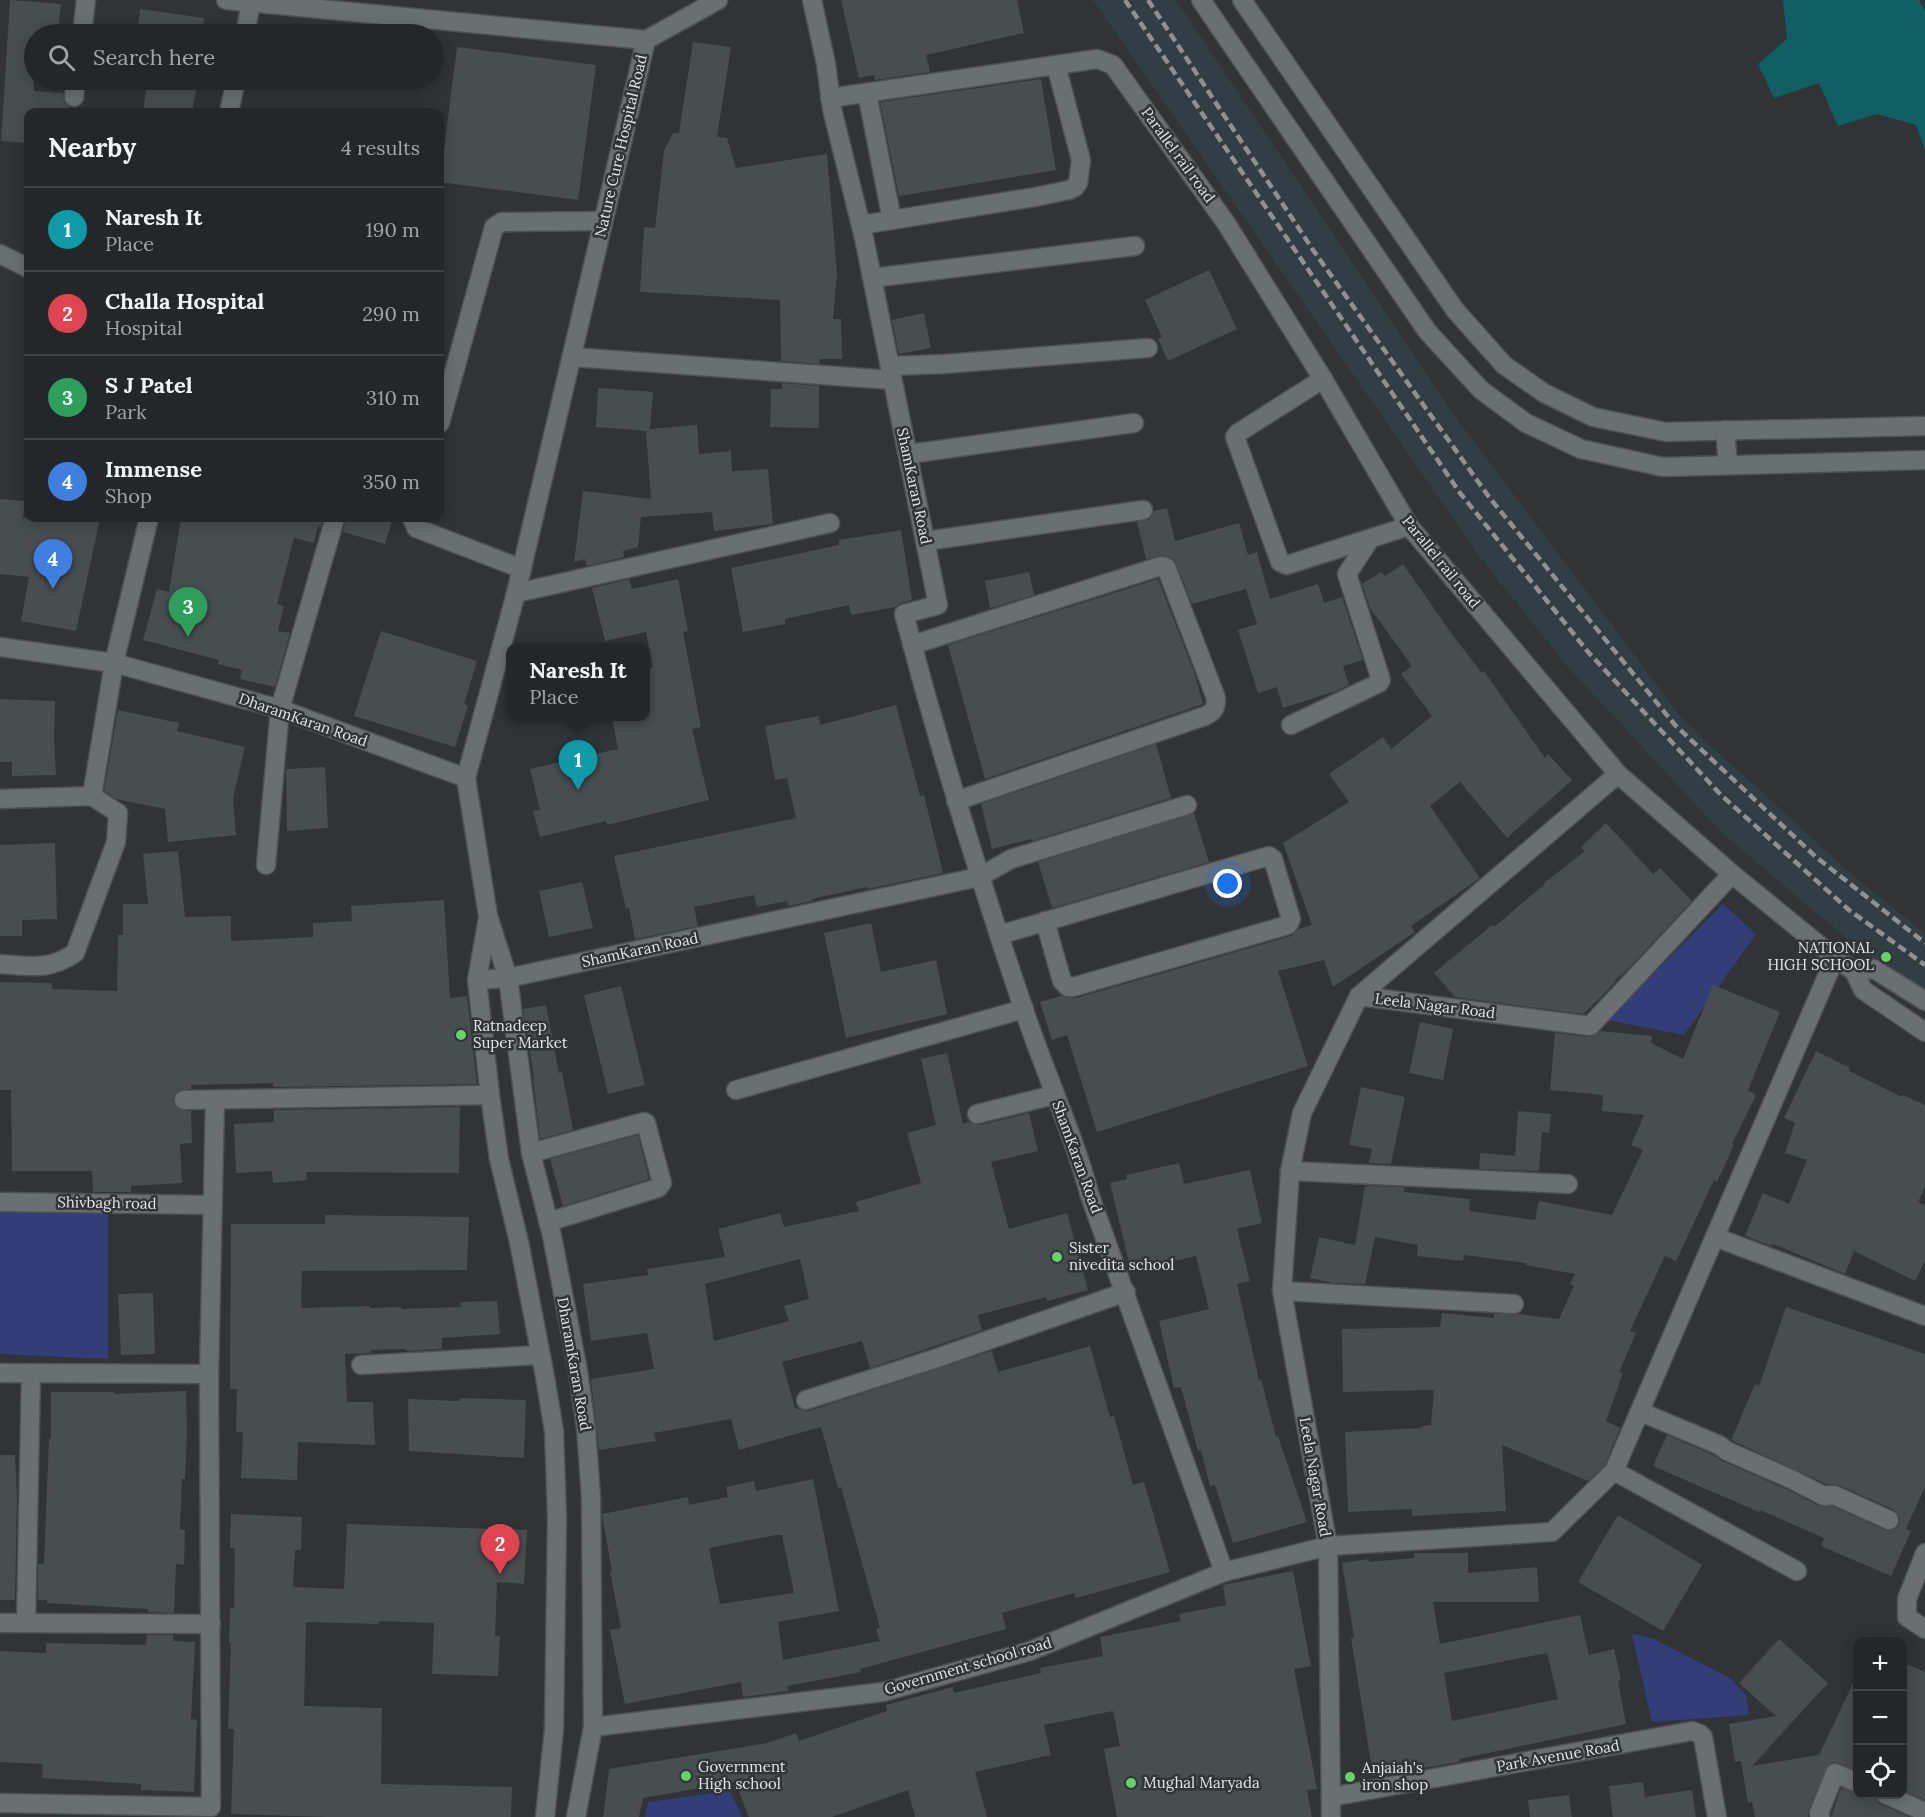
<!DOCTYPE html>
<meta charset="utf-8">
<style>
:root{--surface:#242729;--page:#2c2f31;--text:#f1f3f6;--muted:#a3a5a8;--line:#414446;--accent:#8abfa5}
body{margin:0;font-family:Lora,serif;background:var(--page);color:var(--text)}
.controls{position:absolute;right:18px;bottom:18px;display:grid;overflow:hidden;border-radius:12px;box-shadow:0 3px 15px #0003}
.controls button{width:54px;height:54px;display:grid;place-items:center;padding:0;border:0;border-bottom:2px solid var(--line);background:var(--surface);color:var(--text);font:30px sans-serif}
.you{position:absolute;left:1228px;top:884px;width:21px;height:21px;margin:-15px;border:4px solid #fff;border-radius:50%;background:#1a73e8;box-shadow:0 0 0 9px #1a73e833}
.badge{display:grid;place-items:center;width:39px;height:39px;border-radius:50%;background:var(--accent);color:#fff;font-size:20px;font-weight:700}
.pin{position:absolute;translate:-50% -50px;filter:drop-shadow(0 2px 3px #0008)}
.pin::after{content:'';position:absolute;top:32px;width:21px;height:18px;background:inherit;clip-path:polygon(0 0,100% 0,50% 100%)}
.popup{position:absolute;left:506px;top:643px;width:144px;height:78px;box-sizing:border-box;display:grid;place-content:center;border-radius:12px;background:var(--surface);filter:drop-shadow(0 2px 4px #0005);font-size:20px;white-space:nowrap;color:var(--muted)}
.popup b{font-size:22px;color:var(--text)}
.popup::after{content:'';position:absolute;left:50%;top:100%;margin-left:-12px;border:12px solid transparent;border-top-color:var(--surface)}
.list{margin:0;padding:0;list-style:none}
h2{display:flex;justify-content:space-between;align-items:center;height:78px;margin:0;padding:0 24px;font-size:26px}
h2 small{font-size:20px;font-weight:400;color:var(--muted)}
.list li{display:grid;grid-template-columns:39px 1fr auto;gap:18px;align-items:center;box-sizing:border-box;height:84px;padding:0 24px;border-top:2px solid var(--line)}
.list b{display:block;font-size:22px;white-space:nowrap}
.list p{margin:0;font-size:20px;white-space:nowrap;color:var(--muted)}
.list em{font-size:20px;font-style:normal;color:var(--muted)}
.icon{flex:none;width:33px;height:33px;fill:none;stroke:currentColor;stroke-width:2;stroke-linecap:round;stroke-linejoin:round}
.map{position:relative;flex:none;width:1925px;height:1817px;overflow:hidden}
.search{position:absolute;background:var(--surface);box-shadow:0 3px 15px #0003;left:24px;top:24px;width:420px;height:66px;display:flex;align-items:center;gap:15px;box-sizing:border-box;padding:0 21px;border-radius:33px;color:var(--muted);font-size:22px}
.panel{position:absolute;background:var(--surface);box-shadow:0 3px 15px #0003;left:24px;top:108px;width:420px;height:414px;border-radius:12px}
.map>svg:first-child{display:block}
</style>
<div class="map">
<svg width="1925" height="1817" viewBox="0 0 1925 1817">
<rect width="100%" height="100%" fill="#303437"/>
<polygon fill="#333e44" points="1093,0 1176,0 1456,418 1683,720 1859,881 1925,933 1925,996 1865,954 1723,834 1567,666 1482,560"/>
<g fill="#333d77">
<polygon points="1723,904 1756,934 1684,1035 1607,1020"/>
<polygon points="0,1204 108,1208 108,1359 0,1354"/>
<polygon points="1632,1634 1652,1638 1730,1678 1746,1695 1749,1715 1652,1722"/>
<polygon points="730,1791 742,1817 645,1817 648,1802"/>
</g>
<polygon fill="#105f62" points="1783,0 1919,0 1925,11 1925,150 1916,125 1877,114 1838,126 1819,83 1774,98 1758,64 1787,39"/>
<g fill="#484d4f" fill-rule="evenodd">
<polygon points="10,0 61,4 58,34 34,34 34,91 63,93 64,102 69,107 69,112 28,112 28,143 1,141"/>
<polygon points="841,0 1017,0 1024,33 926,55 930,72 875,80 874,75 859,78"/>
<polygon points="140,9 204,18 202,34 137,34"/>
<polygon points="693,42 731,47 717,137 727,138 736,168 827,154 837,273 833,319 841,319 842,359 820,359 819,364 781,361 780,300 640,292 644,227 655,228 664,151 673,133 679,133"/>
<polygon points="457,47 596,65 578,200 440,182"/>
<polygon points="1041,79 1056,170 899,196 880,102"/>
<polygon points="147,83 196,90 192,112 143,112"/>
<polygon points="1209,270 1237,329 1168,361 1158,339 1162,337 1145,300"/>
<polygon points="924,313 931,348 899,354 892,320"/>
<polygon points="782,383 819,386 819,428 770,427 771,389 782,389"/>
<polygon points="598,388 653,392 650,429 697,425 699,454 731,451 732,471 768,469 773,524 714,531 712,512 641,517 638,547 623,551 624,557 587,566 585,559 574,562 583,491 651,499 646,431 596,427"/>
<polygon points="0,499 25,501 23,518 100,518 76,631 21,621 29,577 0,574"/>
<polygon points="1167,508 1175,541 1239,523 1248,555 1257,552 1270,599 1318,584 1324,603 1342,597 1363,660 1343,666 1349,685 1336,691 1283,708 1277,687 1258,693 1238,630 1257,624 1246,589 1192,604 1174,559 1163,555 1146,559 1137,522 1149,519 1154,511"/>
<polygon points="181,518 323,518 321,527 318,526 314,543 294,538 277,604 284,606 278,631 290,633 275,687 240,679 242,670 218,664 219,660 143,640 157,589 169,592"/>
<polygon points="346,518 393,518 385,544 343,532"/>
<polygon points="901,530 912,600 901,603 895,607 851,615 849,605 785,619 785,624 743,632 731,568 839,545 839,540"/>
<polygon points="1403,564 1454,637 1482,673 1484,671 1545,758 1548,754 1572,780 1507,838 1460,782 1430,806 1480,878 1411,926 1415,932 1333,987 1324,960 1278,971 1308,1066 1097,1132 1067,1035 1052,1040 1040,1002 1061,996 1076,998 1291,936 1299,929 1312,925 1283,843 1349,802 1329,774 1383,737 1391,749 1432,716 1401,674 1412,666 1370,608 1362,584 1381,572 1385,576"/>
<polygon points="1029,572 1034,595 990,608 985,581"/>
<polygon points="629,579 632,589 678,579 688,631 683,632 701,727 692,729 709,800 607,825 606,821 540,837 533,811 540,810 530,769 618,749 612,717 645,717 645,669 653,667 646,632 605,641 592,588"/>
<polygon points="1158,579 1194,672 1203,704 985,779 948,645"/>
<polygon points="381,631 477,661 464,704 468,706 455,747 354,716"/>
<polygon points="0,699 55,701 54,736 56,775 12,776 12,762 0,762"/>
<polygon points="896,705 920,796 924,795 943,873 868,889 867,887 812,899 812,901 788,906 787,901 757,907 754,895 694,907 698,926 635,939 629,908 626,909 614,856 796,818 787,778 775,780 765,726 819,716 820,725"/>
<polygon points="118,710 179,723 177,731 245,747 233,798 236,835 168,842 165,809 116,799 104,791"/>
<polygon points="1156,744 1171,798 1032,841 1031,839 992,849 981,804"/>
<polygon points="325,767 328,828 287,831 286,769"/>
<polygon points="1194,813 1209,862 1052,908 1038,862"/>
<polygon points="1606,823 1653,874 1660,868 1692,901 1626,971 1614,981 1615,982 1599,999 1583,1014 1455,997 1434,973 1492,925 1494,927 1545,884 1544,883 1585,851 1581,847"/>
<polygon points="55,843 57,919 22,920 22,936 0,936 0,845"/>
<polygon points="178,851 185,917 231,916 231,941 313,937 313,923 352,921 351,906 444,900 450,998 467,996 477,1084 273,1087 273,1083 191,1085 191,1089 178,1091 173,1100 178,1109 191,1111 192,1143 180,1144 182,1183 131,1186 131,1192 93,1192 92,1171 12,1171 11,1090 0,1090 0,982 52,983 52,989 117,991 118,935 123,935 123,904 148,904 143,854"/>
<polygon points="582,882 593,928 549,937 539,891"/>
<polygon points="871,923 881,972 936,960 947,1014 846,1038 824,933"/>
<polygon points="1713,985 1780,1012 1748,1090 1756,1095 1732,1144 1734,1145 1717,1182 1714,1180 1676,1261 1665,1256 1630,1331 1636,1333 1619,1372 1623,1373 1606,1421 1620,1428 1605,1465 1588,1481 1502,1445 1506,1511 1412,1516 1412,1509 1348,1512 1345,1432 1422,1428 1421,1426 1431,1425 1434,1390 1343,1392 1342,1329 1440,1327 1442,1313 1494,1318 1494,1314 1519,1314 1559,1319 1574,1286 1570,1284 1575,1274 1526,1265 1526,1263 1464,1255 1463,1261 1417,1256 1418,1245 1375,1237 1365,1284 1333,1283 1310,1278 1319,1237 1355,1245 1365,1186 1400,1187 1405,1188 1404,1192 1470,1199 1469,1211 1535,1220 1539,1201 1612,1215 1643,1150 1631,1145 1644,1115 1602,1111 1603,1095 1550,1090 1555,1033 1589,1037 1594,1036 1600,1031 1652,1036 1651,1043 1683,1059"/>
<polygon points="621,986 645,1085 608,1094 584,995"/>
<polygon points="546,1005 559,1073 562,1072 573,1130 540,1139 533,1078 534,1078 523,1009"/>
<polygon points="1420,1022 1453,1029 1443,1080 1409,1073"/>
<polygon points="1816,1051 1850,1068 1849,1071 1902,1097 1903,1095 1925,1105 1925,1187 1918,1202 1925,1205 1925,1261 1915,1281 1854,1251 1845,1274 1773,1244 1772,1246 1745,1236 1763,1193 1789,1204 1807,1160 1785,1153 1795,1123 1784,1118"/>
<path d="M947,1053L963,1124L969,1122L980,1125L1029,1113L1038,1151L991,1162L1009,1229L1067,1213L1088,1290L1047,1301L1046,1297L978,1315L982,1330L870,1368L862,1341L782,1362L795,1408L809,1411L988,1352L992,1351L998,1372L1090,1346L1110,1417L1114,1416L1133,1485L1144,1482L1170,1572L1076,1598L1074,1593L1002,1613L1006,1629L860,1669L861,1672L787,1686L788,1691L743,1697L741,1682L625,1704L610,1630L621,1628L610,1572L612,1571L602,1514L688,1497L689,1505L728,1497L726,1487L754,1481L756,1491L813,1479L839,1611L778,1622L783,1660L880,1641L876,1629L880,1628L841,1487L838,1488L821,1427L739,1450L731,1419L654,1433L656,1441L599,1450L591,1379L654,1369L647,1333L591,1341L583,1284L648,1275L647,1269L725,1257L718,1229L780,1213L784,1227L859,1211L856,1202L921,1183L907,1133L936,1125L921,1059ZM800,1259L809,1299L784,1306L789,1321L714,1341L705,1284ZM776,1535H782L794,1593L720,1604L709,1548Z"/>
<polygon points="1361,1087 1405,1097 1391,1164 1369,1163 1372,1149 1349,1145"/>
<polygon points="460,1107 459,1173 306,1172 307,1180 273,1183 272,1171 236,1173 234,1124 274,1122 274,1110"/>
<polygon points="1518,1111 1551,1114 1549,1133 1542,1132 1539,1171 1479,1169 1480,1153 1515,1156"/>
<polygon points="638,1135 649,1179 563,1206 550,1159"/>
<polygon points="1179,1163 1184,1184 1250,1170 1262,1223 1237,1229 1250,1281 1237,1284 1259,1380 1261,1379 1276,1437 1278,1436 1307,1522 1233,1543 1215,1485 1210,1486 1201,1450 1198,1451 1181,1387 1174,1388 1159,1321 1209,1309 1196,1256 1131,1271 1110,1183 1127,1179 1126,1175"/>
<polygon points="325,1215 469,1217 467,1270 302,1271 301,1308 370,1306 370,1308 401,1307 401,1309 461,1307 460,1302 497,1301 500,1334 442,1338 442,1349 406,1351 406,1349 371,1350 371,1353 345,1354 347,1402 373,1402 375,1445 298,1442 297,1480 241,1478 243,1432 236,1432 237,1389 230,1389 231,1224 325,1224"/>
<polygon points="153,1293 155,1354 121,1355 118,1294"/>
<polygon points="1786,1307 1925,1354 1925,1487 1906,1529 1911,1531 1891,1576 1821,1546 1824,1538 1760,1510 1759,1512 1653,1466 1667,1435 1713,1455 1722,1461 1786,1489 1819,1506 1832,1506 1885,1530 1896,1529 1899,1524 1900,1518 1894,1510 1839,1485 1826,1484 1731,1440 1755,1384 1759,1386"/>
<polygon points="186,1391 187,1431 185,1479 182,1479 180,1529 185,1530 184,1565 176,1564 174,1613 148,1612 148,1609 47,1603 47,1600 38,1600 38,1564 44,1564 49,1439 51,1439 51,1392 114,1392 114,1394"/>
<polygon points="460,1398 526,1400 524,1458 409,1451 408,1399 460,1401"/>
<polygon points="0,1455 15,1455 17,1497 15,1600 0,1600"/>
<polygon points="231,1514 302,1517 301,1550 295,1550 293,1587 344,1589 347,1524 527,1530 524,1584 497,1582 495,1636 500,1636 498,1676 432,1674 434,1623 379,1621 379,1624 306,1622 304,1706 382,1708 381,1784 512,1787 511,1817 327,1817 231,1814 234,1729 228,1729 231,1642 229,1642 230,1608 234,1608 235,1548 230,1548"/>
<polygon points="1618,1515 1702,1565 1663,1631 1578,1582"/>
<path d="M1414,1553H1468V1573L1537,1567L1539,1602H1433L1440,1644L1580,1615L1589,1655L1614,1649L1621,1680L1618,1681L1626,1724L1459,1759V1762L1373,1776L1351,1638L1354,1637L1342,1563L1369,1559V1562L1414,1558ZM1547,1653L1558,1699L1452,1721L1444,1673Z"/>
<polygon points="1293,1571 1311,1666 1294,1669 1317,1789 1307,1790 1312,1817 1117,1817 1104,1749 1120,1746 1113,1711 1044,1725 1051,1755 975,1772 987,1817 915,1817 908,1790 832,1817 749,1817 735,1782 643,1798 639,1817 603,1817 609,1769 767,1743 796,1733 799,1741 887,1711 886,1705 953,1687 954,1693 1041,1673 1040,1668 1103,1656 1100,1637 1181,1621 1179,1614 1226,1605 1223,1585"/>
<polygon points="147,1635 173,1635 173,1641 195,1642 191,1719 197,1720 194,1792 141,1790 141,1784 42,1778 43,1764 0,1762 0,1651 46,1653 46,1643 146,1645"/>
<polygon points="1779,1639 1828,1683 1752,1766 1819,1755 1857,1675 1857,1771 1839,1763 1833,1762 1828,1765 1809,1809 1808,1817 1755,1817 1752,1802 1748,1803 1741,1761 1735,1762 1729,1724 1776,1716 1739,1683"/>
<polygon points="1902,1662 1925,1672 1925,1800 1902,1790"/>
<polygon points="1643,1782 1645,1797 1692,1790 1696,1817 1613,1817 1609,1786"/>
<polygon points="1841,1788 1875,1799 1880,1804 1909,1817 1831,1817"/>
<polygon points="1569,1795 1572,1817 1530,1817 1528,1800"/>
</g>
<g fill="none" stroke-linecap="round" stroke-linejoin="round">
<g stroke="#4d5153" stroke-width="21">
<g id="minor">
<path d="M812,0L826,64L832,109L864,238L938,605L904,614C939,747 979,878 1023,1007C1044,1071 1073,1132 1090,1196L1224,1572"/>
<polyline points="82,34 86,0"/>
<polyline points="245,34 251,3"/>
<polyline points="646,40 718,0"/>
<polyline points="867,93 892,220"/>
<polyline points="74,97 76,80"/>
<polyline points="830,98 1097,59 1113,65 1226,223 1323,379 1409,526 1618,774 1732,874 1835,958"/>
<polyline points="229,112 236,80"/>
<polyline points="861,225 1035,197 1069,190 1075,187 1078,183 1081,160 1056,65"/>
<polyline points="0,254 28,268"/>
<polyline points="872,278 1135,246"/>
<polyline points="572,357 892,380"/>
<polyline points="890,366 944,364 1148,348"/>
<polyline points="1323,379 1238,433 1235,437 1280,562 1287,565 1409,526"/>
<polyline points="440,423 494,227 502,222 603,221"/>
<polyline points="909,454 1134,423"/>
<polyline points="412,518 416,528 522,569"/>
<polyline points="926,541 1143,510"/>
<polyline points="516,593 830,523"/>
<path d="M912,645L1161,566L1166,567L1216,698C1216,708 1214,712 1205,716L956,801"/>
<polyline points="1291,725 1379,683 1381,680 1347,574 1370,539"/>
<polyline points="92,796 114,663 149,518"/>
<path d="M0,799L92,796L118,813L116,842L75,953C48,971 31,966 0,964"/>
<polyline points="266,865 280,709 335,518"/>
<polyline points="999,935 1269,856 1273,859 1291,919 1288,925 1073,987 1068,987 1062,981 1045,921"/>
<polyline points="477,980 508,978 979,877 1011,859 1187,805"/>
<polyline points="1359,996 1590,1026 1732,874"/>
<polyline points="736,1090 1024,1009"/>
<polyline points="184,1100 490,1095"/>
<polyline points="977,1114 1054,1095"/>
<polyline points="531,1153 644,1122 646,1123 662,1183 658,1188 548,1222"/>
<polyline points="1290,1171 1568,1184"/>
<polyline points="0,1202 213,1205"/>
<polyline points="1715,1237 1925,1316"/>
<polyline points="1282,1291 1514,1304"/>
<polyline points="361,1365 540,1355"/>
<polyline points="0,1373 209,1374"/>
<polyline points="806,1400 934,1359 1126,1292"/>
<polyline points="1641,1412 1719,1445 1727,1451 1791,1479 1824,1496 1834,1495 1889,1520"/>
<polyline points="1614,1471 1797,1571"/>
<polyline points="1328,1546 1282,1291 1290,1171 1302,1113 1359,996 1618,774"/>
<polyline points="1925,1553 1907,1599 1907,1617 1925,1629"/>
<polyline points="0,1623 211,1624"/>
<polyline points="26,1623 31,1373"/>
<polyline points="1885,1794 1925,1812"/>
<polyline points="1331,1797 1692,1731 1700,1734 1703,1737 1717,1817"/>
<polyline points="0,1803 211,1807 209,1374 215,1100"/>
<polyline points="1820,1817 1819,1813 1835,1773 1858,1783"/>
</g>
</g>
<g stroke="#4d5153" stroke-width="21">
<g id="tertiary">
<polyline points="226,0 646,40 516,593 466,778"/>
<polyline points="1201,0 1427,331 1481,390 1526,423 1581,449 1663,467 1925,460"/>
<polyline points="1242,0 1455,310 1504,365 1544,393 1593,417 1666,432 1925,426"/>
<polyline points="1725,430 1728,465"/>
<polyline points="0,647 114,663 280,709 466,778 488,916 508,978 531,1153 552,1236 578,1371 586,1428 591,1497 593,1727 576,1817"/>
<polyline points="488,918 477,980 490,1095 499,1159 519,1242 545,1377 554,1431 557,1517 554,1729 545,1817"/>
<polyline points="1854,971 1874,969 1925,1001"/>
<polyline points="1328,1546 1331,1817"/>
<polyline points="593,1727 883,1692 1030,1651 1224,1572 1328,1546 1552,1532 1614,1471 1835,958 1854,971 1863,990 1925,1032"/>
</g>
</g>
<use href="#minor" stroke="#6a6f72" stroke-width="18"/>
<use href="#tertiary" stroke="#6a6f72" stroke-width="18"/>
<g stroke="#8e9194" stroke-width="4.5" stroke-dasharray="9 4.5" stroke-linecap="butt">
<polyline points="1125,0 1460,493 1589,653 1721,795 1849,910 1925,965"/>
<polyline points="1148,0 1313,250 1489,497 1675,725 1816,857 1925,943"/>
</g>
</g>
<g fill="#65d467" stroke="#303437" stroke-width="2">
<circle cx="1886" cy="957" r="6"/>
<circle cx="461" cy="1035" r="6"/>
<circle cx="1057" cy="1257" r="6"/>
<circle cx="686" cy="1776" r="6"/>
<circle cx="1350" cy="1777" r="6"/>
<circle cx="1131" cy="1783" r="6"/>
</g>
<g text-anchor="middle" stroke-width="5" stroke-linejoin="round" paint-order="stroke">
<g font-size="15" fill="#e3e6e8" stroke="#303437">
<text transform="translate(621 146) rotate(-77)" y="5">Nature Cure Hospital Road</text>
<text transform="translate(1178 155) rotate(54)" y="5">Parallel rail road</text>
<text transform="translate(914 486) rotate(78)" y="5">ShamKaran Road</text>
<text transform="translate(1441 562) rotate(51)" y="5">Parallel rail road</text>
<text transform="translate(303 720) rotate(19)" y="5">DharamKaran Road</text>
<text transform="translate(640 950) rotate(-12)" y="5">ShamKaran Road</text>
<text transform="translate(1435 1006) rotate(7)" y="5">Leela Nagar Road</text>
<text transform="translate(1077 1157) rotate(70)" y="5">ShamKaran Road</text>
<text transform="translate(107 1203) rotate(1)" y="5">Shivbagh road</text>
<text transform="translate(574 1364) rotate(80)" y="5">DharamKaran Road</text>
<text transform="translate(1315 1477) rotate(80)" y="5">Leela Nagar Road</text>
<text transform="translate(968 1666) rotate(-16)" y="5">Government school road</text>
<text transform="translate(1558 1756) rotate(-10)" y="5">Park Avenue Road</text>
</g>
<g font-size="15" fill="#e3e6e8" stroke="#303437" text-anchor="start">
<text x="1874" y="953" text-anchor="end">NATIONAL<tspan x="1874" dy="17">HIGH SCHOOL</tspan></text>
<text x="473" y="1031">Ratnadeep<tspan x="473" dy="17">Super Market</tspan></text>
<text x="1069" y="1253">Sister<tspan x="1069" dy="17">nivedita school</tspan></text>
<text x="698" y="1772">Government<tspan x="698" dy="17">High school</tspan></text>
<text x="1362" y="1773">Anjaiah's<tspan x="1362" dy="17">iron shop</tspan></text>
<text x="1143" y="1788">Mughal Maryada</text>
</g>
</g>
</svg>
<div class="controls">
<button>+</button>
<button>−</button>
<button><svg class="icon" aria-label="locate" viewBox="0 0 24 24"><circle cx="12" cy="12" r="6"/><path d="M12 2v4M12 18v4M2 12h4M18 12h4"/></svg></button>
</div>
<div class="you"></div>
<div class="pin badge" style="left:578px;top:790px;background:#0f9aa8">1</div>
<div class="popup"><b>Naresh It</b>Place</div>
<div class="pin badge" style="left:500px;top:1574px;background:#e0444e">2</div>
<div class="pin badge" style="left:188px;top:637px;background:#2e9e5b">3</div>
<div class="pin badge" style="left:53px;top:589px;background:#3f7fe0">4</div>
<div class="search"><svg class="icon" aria-label="search" viewBox="0 0 24 24"><circle cx="10" cy="10" r="6"/><path d="M15 15l6 6"/></svg>Search here</div>
<section class="panel">
<h2>Nearby<small>4 results</small></h2>
<ul class="list">
<li><span class="badge" style="background:#0f9aa8">1</span><div><b>Naresh It</b><p>Place</p></div><em>190 m</em></li>
<li><span class="badge" style="background:#e0444e">2</span><div><b>Challa Hospital</b><p>Hospital</p></div><em>290 m</em></li>
<li><span class="badge" style="background:#2e9e5b">3</span><div><b>S J Patel</b><p>Park</p></div><em>310 m</em></li>
<li><span class="badge" style="background:#3f7fe0">4</span><div><b>Immense</b><p>Shop</p></div><em>350 m</em></li>
</ul>
</section>
</div>
